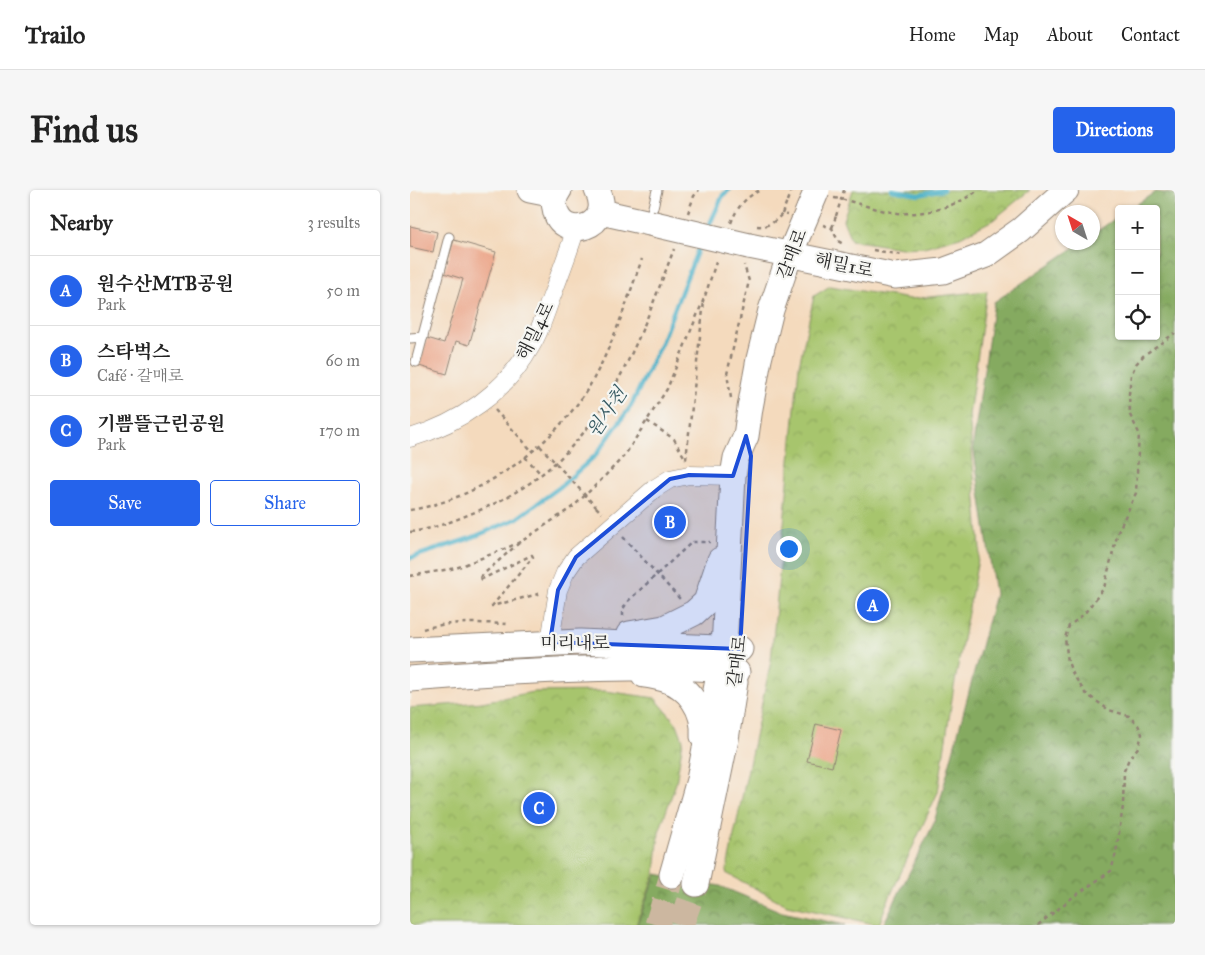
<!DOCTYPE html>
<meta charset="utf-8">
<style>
:root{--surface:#fff;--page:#f6f6f6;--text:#222;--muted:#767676;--line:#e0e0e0;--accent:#2563eb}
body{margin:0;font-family:"IM FELL Great Primer","Noto Serif KR",serif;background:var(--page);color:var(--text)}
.controls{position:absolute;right:15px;top:15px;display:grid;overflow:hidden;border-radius:5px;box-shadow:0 1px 4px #0004}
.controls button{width:45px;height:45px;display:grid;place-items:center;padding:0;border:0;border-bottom:1px solid var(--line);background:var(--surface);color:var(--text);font:25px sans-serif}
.compass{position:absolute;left:645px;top:15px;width:45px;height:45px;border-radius:50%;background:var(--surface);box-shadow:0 1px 4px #0004;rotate:321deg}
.you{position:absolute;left:378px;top:358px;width:18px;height:18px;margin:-12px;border:4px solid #fff;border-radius:50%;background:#1a73e8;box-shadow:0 0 0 8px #1a73e833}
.badge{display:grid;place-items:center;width:32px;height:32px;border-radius:50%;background:var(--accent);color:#fff;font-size:16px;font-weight:700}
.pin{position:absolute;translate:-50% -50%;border:2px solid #fff;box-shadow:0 1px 5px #0006}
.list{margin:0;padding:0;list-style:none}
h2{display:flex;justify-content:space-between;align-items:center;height:65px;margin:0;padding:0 20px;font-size:21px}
h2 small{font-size:16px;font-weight:400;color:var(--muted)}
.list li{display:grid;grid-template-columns:32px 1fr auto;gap:15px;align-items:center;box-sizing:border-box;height:70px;padding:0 20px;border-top:1px solid var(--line)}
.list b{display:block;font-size:19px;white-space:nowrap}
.list p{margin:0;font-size:16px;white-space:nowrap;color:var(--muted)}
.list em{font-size:16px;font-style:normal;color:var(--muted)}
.actions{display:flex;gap:10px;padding:15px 20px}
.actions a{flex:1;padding:11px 0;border:1px solid var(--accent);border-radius:5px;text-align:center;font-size:18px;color:var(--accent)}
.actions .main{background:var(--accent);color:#fff}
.icon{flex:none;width:28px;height:28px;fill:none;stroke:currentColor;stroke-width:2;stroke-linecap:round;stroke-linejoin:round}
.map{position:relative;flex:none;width:765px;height:735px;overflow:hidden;border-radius:5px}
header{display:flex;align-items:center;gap:30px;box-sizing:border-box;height:70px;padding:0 25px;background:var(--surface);border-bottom:1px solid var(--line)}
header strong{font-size:24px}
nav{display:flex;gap:28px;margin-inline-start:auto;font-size:18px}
.intro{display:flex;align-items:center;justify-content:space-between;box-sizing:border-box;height:120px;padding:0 30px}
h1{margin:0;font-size:35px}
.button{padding:12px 22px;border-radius:5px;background:var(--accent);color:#fff;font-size:18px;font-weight:700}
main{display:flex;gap:30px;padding:0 30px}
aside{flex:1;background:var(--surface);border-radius:5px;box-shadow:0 1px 4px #0004}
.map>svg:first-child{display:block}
</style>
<header>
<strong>Trailo</strong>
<nav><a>Home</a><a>Map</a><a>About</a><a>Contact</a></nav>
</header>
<div class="intro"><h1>Find us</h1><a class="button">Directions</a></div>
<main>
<aside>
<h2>Nearby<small>3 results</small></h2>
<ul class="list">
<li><span class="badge">A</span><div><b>원수산MTB공원</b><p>Park</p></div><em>50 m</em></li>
<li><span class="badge">B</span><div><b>스타벅스</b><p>Café · 갈매로</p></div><em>60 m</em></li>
<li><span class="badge">C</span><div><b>기쁨뜰근린공원</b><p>Park</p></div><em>170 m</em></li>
</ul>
<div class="actions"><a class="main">Save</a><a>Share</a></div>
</aside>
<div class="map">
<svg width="765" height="735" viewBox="0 0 765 735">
<defs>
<pattern id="forest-crowns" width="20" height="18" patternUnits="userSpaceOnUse" patternTransform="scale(1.25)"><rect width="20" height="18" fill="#85aa60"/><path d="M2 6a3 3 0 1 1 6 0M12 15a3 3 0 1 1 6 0" fill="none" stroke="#6d8b4f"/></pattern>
<pattern id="park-crowns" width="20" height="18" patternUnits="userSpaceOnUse" patternTransform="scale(1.25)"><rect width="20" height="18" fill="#a7c56d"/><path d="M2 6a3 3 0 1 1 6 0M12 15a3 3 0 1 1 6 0" fill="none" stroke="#90a95f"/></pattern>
</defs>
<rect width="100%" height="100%" fill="#f6f6f2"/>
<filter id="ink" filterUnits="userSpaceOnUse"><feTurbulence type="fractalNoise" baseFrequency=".02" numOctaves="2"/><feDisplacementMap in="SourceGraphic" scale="10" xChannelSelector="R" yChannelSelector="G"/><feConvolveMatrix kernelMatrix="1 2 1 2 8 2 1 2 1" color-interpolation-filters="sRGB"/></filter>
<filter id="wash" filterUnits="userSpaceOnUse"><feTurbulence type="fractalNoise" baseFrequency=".0096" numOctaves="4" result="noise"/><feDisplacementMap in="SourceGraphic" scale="20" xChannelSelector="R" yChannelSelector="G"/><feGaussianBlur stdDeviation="1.12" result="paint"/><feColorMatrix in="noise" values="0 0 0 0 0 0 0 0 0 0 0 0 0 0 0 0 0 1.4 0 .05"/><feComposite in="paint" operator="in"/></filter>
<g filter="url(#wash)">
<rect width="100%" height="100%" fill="#f4dabd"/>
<g fill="url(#forest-crowns)" stroke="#586a46">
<polygon points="745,2 765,4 765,735 473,735 524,633 585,404 563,255 584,112 671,53 682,52 683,44 709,26 709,146 746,146 746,19 720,19"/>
<polygon points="246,684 310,696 372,722 435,735 227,735"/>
</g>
<g fill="url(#park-crowns)" stroke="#69784c">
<polygon points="443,0 620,0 583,30 550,47 514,57 491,58 441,50 433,30"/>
<polygon points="420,96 500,109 577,101 559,225 570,359 543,502 528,602 476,715 469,735 377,715 316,683 361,471 389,176 404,106"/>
<polygon points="195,501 245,508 267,534 273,550 266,593 249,642 245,683 226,735 0,735 0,518 72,512 123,502"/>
</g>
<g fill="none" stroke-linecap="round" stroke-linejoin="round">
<g stroke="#47afc6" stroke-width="4.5">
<polyline points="482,0 509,5 533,0"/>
<polyline points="298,38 313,5 319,0"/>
<polyline points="0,368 61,348 106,329 150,297 186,265 221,216 251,153 290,54"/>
</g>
</g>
<g id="blocks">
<g fill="#eba385">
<polygon points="0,36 27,42 23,62 0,57"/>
<polygon points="44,50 86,62 59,155 46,151 37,184 9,176 17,148 34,153 53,89 34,83"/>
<polygon points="406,534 431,540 422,577 397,571"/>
</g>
</g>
</g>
<g filter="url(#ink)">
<use href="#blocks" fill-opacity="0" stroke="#908274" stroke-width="1"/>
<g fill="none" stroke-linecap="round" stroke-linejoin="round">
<g stroke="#ccb7a0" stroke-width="25" stroke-dasharray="25 12" stroke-linecap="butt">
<polyline points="247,735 262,685"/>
<polyline points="271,735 286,694"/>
</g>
<g stroke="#908274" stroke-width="11">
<g id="lane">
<polyline points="240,30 247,0"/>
<polyline points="0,148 13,147"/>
<polyline points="6,172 39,47"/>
</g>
</g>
<g stroke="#908274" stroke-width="19">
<g id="street">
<path d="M0,248C50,233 96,202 121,156C131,140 136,120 143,103C151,81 159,61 166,38"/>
<polyline points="140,452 148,400 155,383 166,367 244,299 260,289 279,285 323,286"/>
</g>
</g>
<g stroke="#908274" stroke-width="27">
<g id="secondary">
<polyline points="120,0 145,5"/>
<path d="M149,0C145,5 143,11 145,18C150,53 207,38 187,0"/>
<polyline points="191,22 240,33"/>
<polyline points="339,56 485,86 533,81 576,65 611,40 656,0"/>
<polyline points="219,444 254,438 284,423 296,412 310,370"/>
<polyline points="0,460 170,452 330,459"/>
<path d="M234,485C241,486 247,487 254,489C279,496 295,521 293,546"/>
<path d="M0,489C73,483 147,479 220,478C256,478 292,476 327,482"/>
<polyline points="262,685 289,590 314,458 323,286 326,268 336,246 340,218 349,169 361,120 380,64 399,19"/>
<polyline points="286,694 316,549 325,492"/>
</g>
</g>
<g stroke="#908274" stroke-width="2.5" stroke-dasharray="4 4" stroke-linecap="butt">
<polyline points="378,0 386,1"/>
<path d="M424,8C445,11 467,21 488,23C516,25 546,17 568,0"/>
<polyline points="278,23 284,6 289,0"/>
<polyline points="372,24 377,11"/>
<path d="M321,33C327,17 335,8 350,0"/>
<polyline points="413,35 422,38 428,51 435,55"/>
<path d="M347,36C358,37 365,32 372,24L377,25"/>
<polyline points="422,38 426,26"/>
<polyline points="463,60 492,65"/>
<polyline points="321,208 317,184 339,91 334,75"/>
<polyline points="85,220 122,261"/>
<polyline points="237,231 264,249 276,270"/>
<polyline points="115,267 131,284"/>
<polyline points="276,269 294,111"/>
<polyline points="186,317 192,323"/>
<path d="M0,320C73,309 151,251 185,186C205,149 218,108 232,69"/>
<path d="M0,342C23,339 44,331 65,322C186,274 221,171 264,59"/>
<polyline points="213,347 270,409"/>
<polyline points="109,353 69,388 70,390 122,365 123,367 82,416 132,403"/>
<polyline points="0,386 46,378 97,358 112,351 164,316 192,289 215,265 257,199 295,106 307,69"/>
<polyline points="213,426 213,419 218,411 282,352 300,352"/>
<path d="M13,439C39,431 70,433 97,434"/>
<polyline points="628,735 663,707 701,681 706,663 713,616 714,581 718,571 729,556 732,544 728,535 719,526 699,520 675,503 662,482 658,472 655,448 659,436 674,424 694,398 708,342 726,303 729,243 720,225 719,204 721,185 726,174 734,165 765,143"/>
</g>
<use href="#lane" stroke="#fff" stroke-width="9"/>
<use href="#street" stroke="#fff" stroke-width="18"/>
<use href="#secondary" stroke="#fff" stroke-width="25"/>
<g stroke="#908274" stroke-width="27" stroke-linecap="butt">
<g id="secondary-bridge">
<polyline points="399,19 407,0"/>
<polyline points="240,33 339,56"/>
</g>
</g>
<g stroke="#908274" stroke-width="2.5" stroke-dasharray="4 4" stroke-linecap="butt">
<polyline points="377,11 381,0"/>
<polyline points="426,26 434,0"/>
<polyline points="130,256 186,317"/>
</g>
<use href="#secondary-bridge" stroke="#fff" stroke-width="25"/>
</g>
</g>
<path fill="#1d4ed8" fill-opacity="0.2" stroke="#1d4ed8" stroke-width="4" stroke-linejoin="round" d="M336,246L341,266L330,459L140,452L148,400L166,367L260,289L279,285L323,286Z"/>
<g text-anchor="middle" stroke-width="4.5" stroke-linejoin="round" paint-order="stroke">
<g font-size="18" fill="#2b2b2b" stroke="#f6f6f2">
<text transform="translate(382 64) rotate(-69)" y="6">갈매로</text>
<text transform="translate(434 75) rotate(12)" y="6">해밀1로</text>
<text transform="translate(125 141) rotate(-64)" y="6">해밀4로</text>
<text x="165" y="459">미리내로</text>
<text transform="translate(327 471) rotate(-83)" y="6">갈매로</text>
</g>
<g font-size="19" font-style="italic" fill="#355961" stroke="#f6f6f2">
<text transform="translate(196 222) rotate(-56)" y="7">원사천</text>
</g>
</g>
</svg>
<div class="controls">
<button>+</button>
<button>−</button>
<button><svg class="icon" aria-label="locate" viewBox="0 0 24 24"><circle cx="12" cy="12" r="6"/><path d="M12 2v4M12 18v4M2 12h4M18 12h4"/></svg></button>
</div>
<svg class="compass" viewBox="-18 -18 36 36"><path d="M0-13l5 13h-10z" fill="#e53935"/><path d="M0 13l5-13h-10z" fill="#767676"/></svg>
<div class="you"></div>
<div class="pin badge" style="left:463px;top:415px">A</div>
<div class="pin badge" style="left:260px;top:332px">B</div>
<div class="pin badge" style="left:129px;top:618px">C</div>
</div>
</main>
